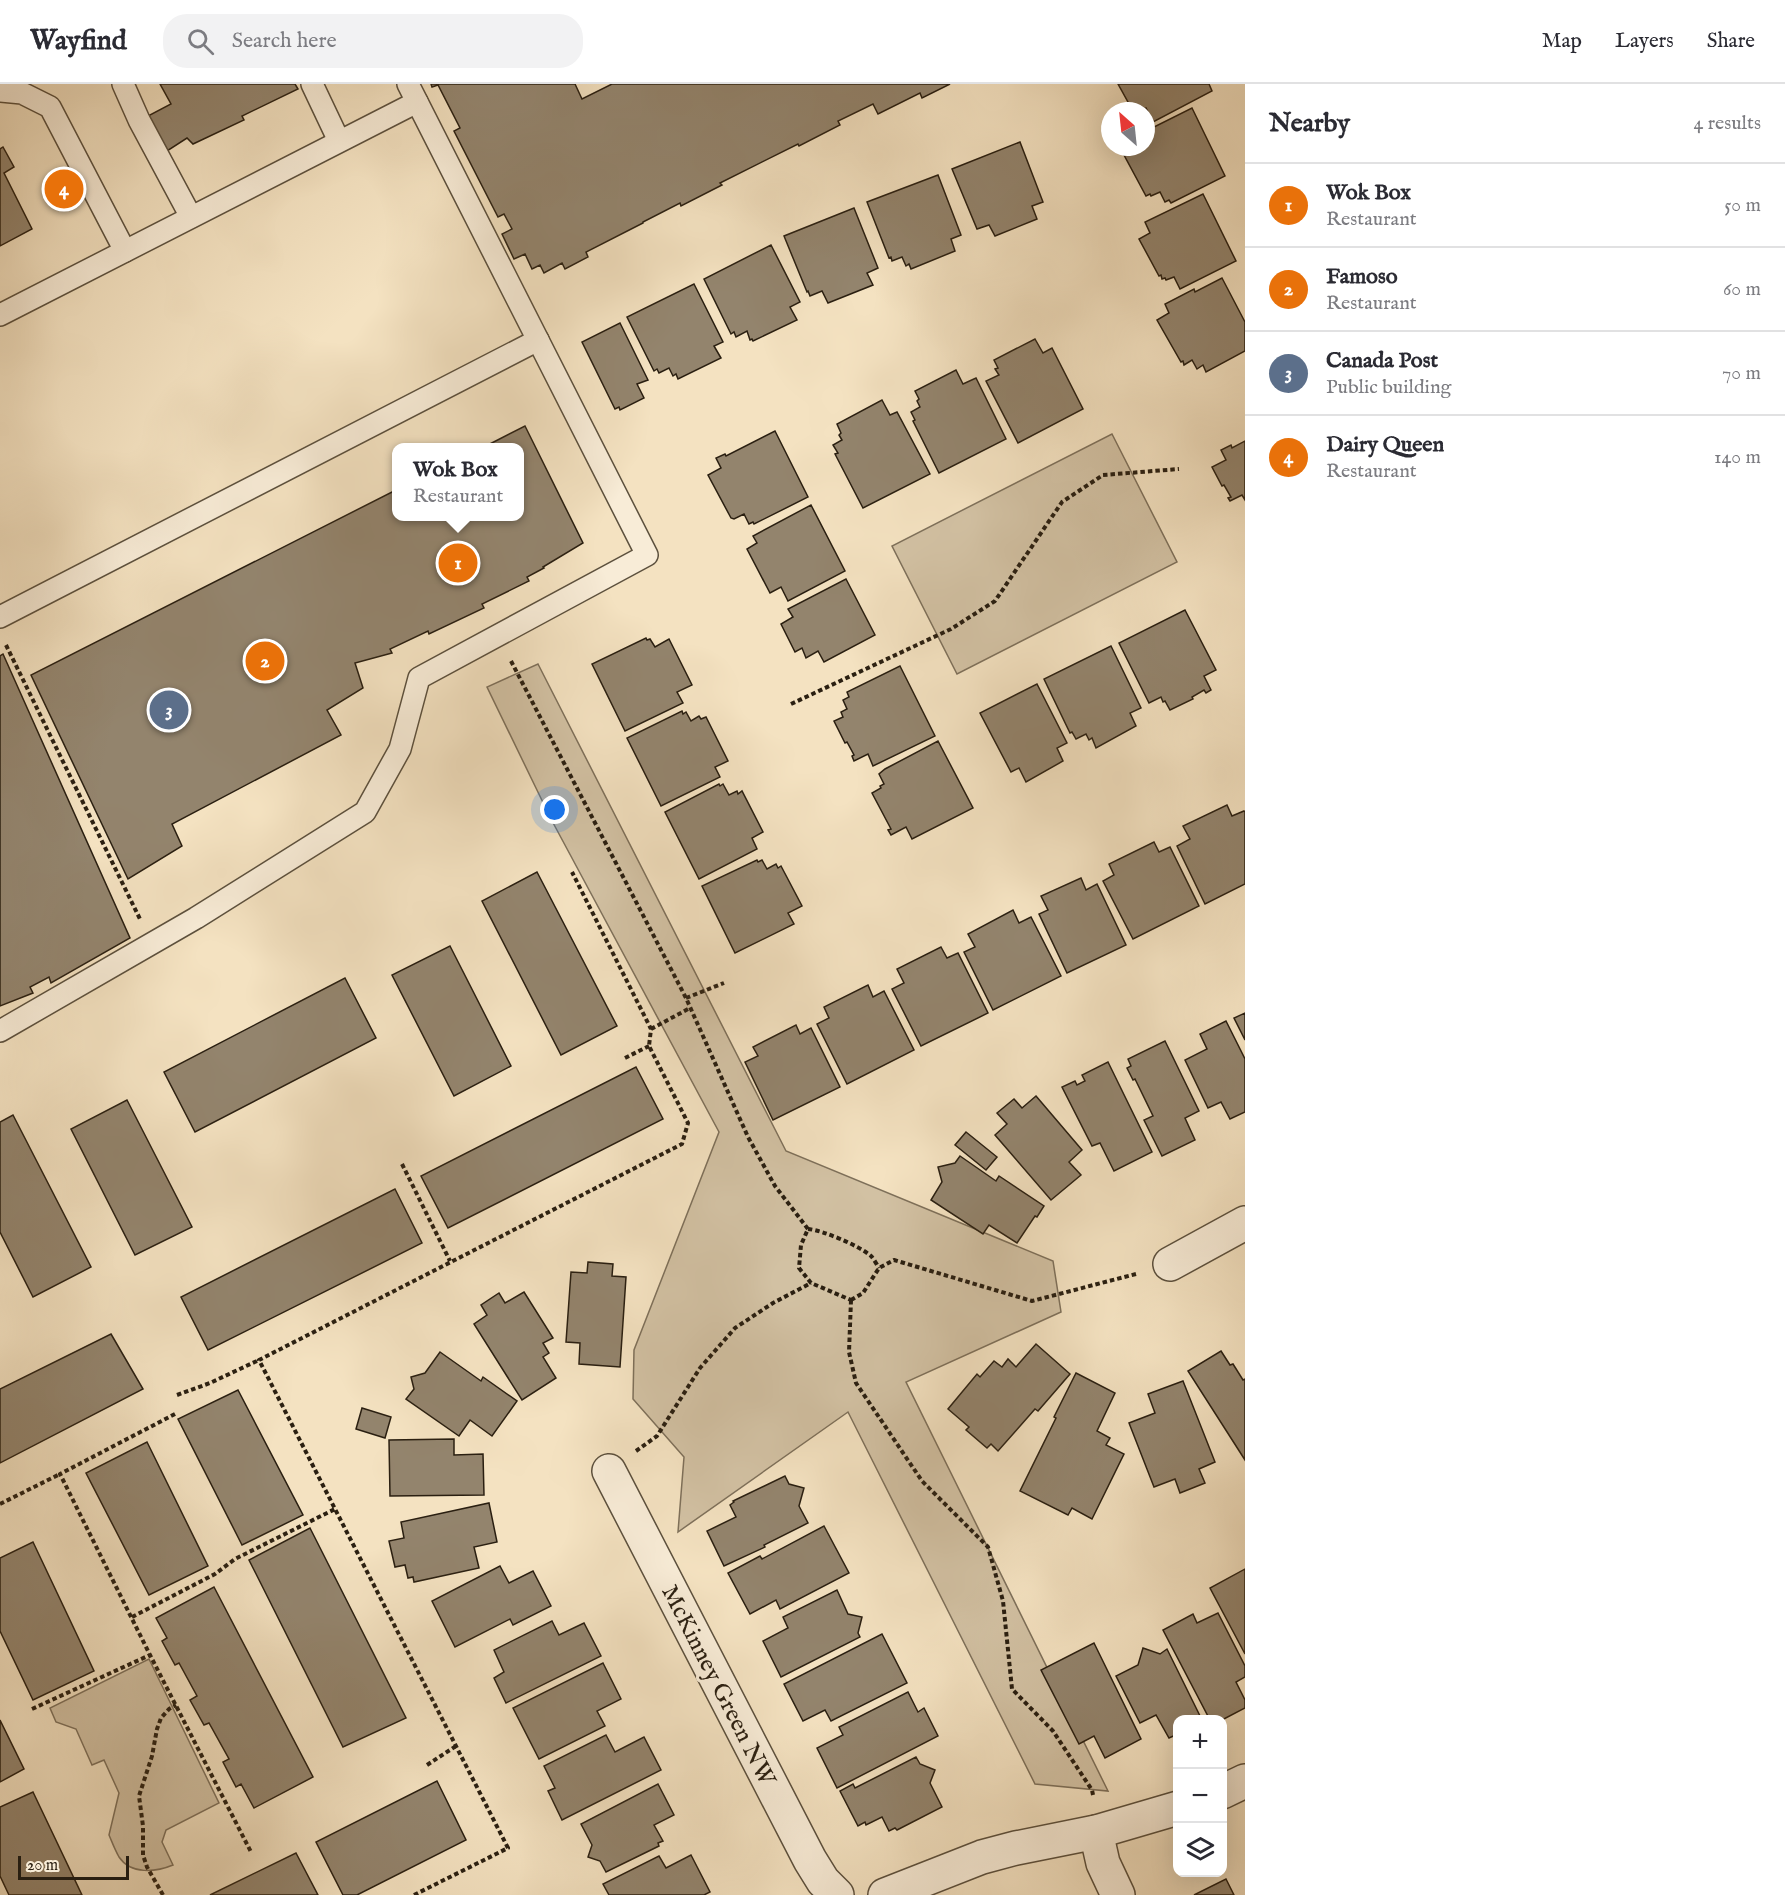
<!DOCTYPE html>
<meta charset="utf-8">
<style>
:root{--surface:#fff;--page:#f2f2f3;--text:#2b2b33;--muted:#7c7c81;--line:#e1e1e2;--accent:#8f2418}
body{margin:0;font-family:"IM FELL English",serif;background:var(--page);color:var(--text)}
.controls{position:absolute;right:18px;bottom:18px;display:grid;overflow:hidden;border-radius:12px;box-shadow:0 6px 24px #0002}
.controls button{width:54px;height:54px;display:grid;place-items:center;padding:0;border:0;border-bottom:2px solid var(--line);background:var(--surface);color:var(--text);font:30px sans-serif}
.compass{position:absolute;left:1101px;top:18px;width:54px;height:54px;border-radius:50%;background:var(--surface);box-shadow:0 6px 24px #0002;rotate:333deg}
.scale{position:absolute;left:18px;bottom:15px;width:111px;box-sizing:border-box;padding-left:6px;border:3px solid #2a1f11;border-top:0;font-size:16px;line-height:21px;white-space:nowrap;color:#2a1f11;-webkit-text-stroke:4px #f8ecd7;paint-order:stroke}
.you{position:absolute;left:555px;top:726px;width:21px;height:21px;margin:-15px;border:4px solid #fff;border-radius:50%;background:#1a73e8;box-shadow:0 0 0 9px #1a73e833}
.badge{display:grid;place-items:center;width:39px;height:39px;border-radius:50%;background:var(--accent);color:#fff;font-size:20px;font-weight:700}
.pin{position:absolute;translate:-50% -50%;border:3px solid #fff;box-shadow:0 2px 6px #0006}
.popup{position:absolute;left:392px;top:359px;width:132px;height:78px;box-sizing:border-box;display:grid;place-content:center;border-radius:12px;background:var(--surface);filter:drop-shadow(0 2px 4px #0005);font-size:20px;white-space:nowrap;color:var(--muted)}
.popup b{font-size:22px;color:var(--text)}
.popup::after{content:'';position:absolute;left:50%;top:100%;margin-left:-12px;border:12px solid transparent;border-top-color:var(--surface)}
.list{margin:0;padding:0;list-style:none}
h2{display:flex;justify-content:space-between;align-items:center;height:78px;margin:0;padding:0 24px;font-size:26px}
h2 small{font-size:20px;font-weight:400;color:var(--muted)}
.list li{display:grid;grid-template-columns:39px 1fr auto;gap:18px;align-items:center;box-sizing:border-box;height:84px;padding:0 24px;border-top:2px solid var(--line)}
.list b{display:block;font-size:22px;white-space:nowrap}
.list p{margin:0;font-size:20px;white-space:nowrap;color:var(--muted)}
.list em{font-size:20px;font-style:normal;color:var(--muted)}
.icon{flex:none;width:33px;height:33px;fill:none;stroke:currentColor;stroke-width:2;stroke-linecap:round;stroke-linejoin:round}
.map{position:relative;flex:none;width:1245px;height:1811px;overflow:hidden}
header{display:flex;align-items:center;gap:36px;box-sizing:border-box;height:84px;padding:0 30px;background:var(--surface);border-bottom:2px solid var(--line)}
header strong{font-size:28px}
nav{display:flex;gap:33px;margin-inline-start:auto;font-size:21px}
.search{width:420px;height:54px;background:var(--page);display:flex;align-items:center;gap:15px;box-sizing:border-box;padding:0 21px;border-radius:24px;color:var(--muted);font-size:22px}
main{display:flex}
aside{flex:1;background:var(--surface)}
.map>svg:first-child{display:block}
</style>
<header>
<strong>Wayfind</strong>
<div class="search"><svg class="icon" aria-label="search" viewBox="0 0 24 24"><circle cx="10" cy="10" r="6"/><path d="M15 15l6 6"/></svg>Search here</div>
<nav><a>Map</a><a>Layers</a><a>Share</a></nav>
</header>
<main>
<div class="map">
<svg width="1245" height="1811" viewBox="0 0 1245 1811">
<rect width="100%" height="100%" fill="#f4e2c1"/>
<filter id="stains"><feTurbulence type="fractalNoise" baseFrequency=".00333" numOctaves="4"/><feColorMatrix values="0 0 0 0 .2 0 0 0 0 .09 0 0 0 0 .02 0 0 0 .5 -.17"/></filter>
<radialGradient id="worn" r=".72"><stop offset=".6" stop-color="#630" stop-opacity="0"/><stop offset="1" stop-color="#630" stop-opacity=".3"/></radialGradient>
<g fill="#d2c1a3" stroke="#7e705a" stroke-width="1.5">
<polygon points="1112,350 1177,478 957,590 892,462"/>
<polygon points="538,580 786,1067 1053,1177 1061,1228 906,1298 1108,1707 1035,1700 848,1328 678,1448 684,1373 633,1315 634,1266 719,1048 551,735 487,603"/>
<path d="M149,1575L219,1719L166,1746L162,1758L173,1781C156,1788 131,1791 119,1773C115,1766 112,1758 109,1751L119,1709L104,1676L92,1681L76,1645L56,1638L50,1624Z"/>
</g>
<g fill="#93846d" stroke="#2a1f11" stroke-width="1.5">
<polygon points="160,0 295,0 298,5 242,32 244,36 193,60 187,54 164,69 146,33 171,20"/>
<polygon points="431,0 575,0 582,15 612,0 950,0 922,14 920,9 878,30 873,20 838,37 840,41 799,62 798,60 720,99 722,101 681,122 680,119 643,138 643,139 586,168 588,173 565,185 562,179 544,189 540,181 532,185 525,170 514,175 502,150 512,145 504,130 498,133 454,47 460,44 438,1 432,3"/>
<polygon points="1118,0 1209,0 1212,7 1153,38 1146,24 1140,27 1133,27"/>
<polygon points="1192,24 1225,92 1171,119 1169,116 1165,118 1160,108 1151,112 1150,110 1146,112 1124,71 1137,64 1136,63 1146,63 1146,47"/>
<polygon points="1020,58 1043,118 1032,122 1037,135 995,152 989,141 977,145 952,85"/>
<polygon points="3,63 14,83 4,89 32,145 0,162 0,65"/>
<polygon points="938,91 961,151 951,155 955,167 911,185 909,180 906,182 902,173 892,177 891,173 889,174 867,118"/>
<polygon points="1203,110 1236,177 1180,205 1174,193 1166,196 1165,194 1162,195 1161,191 1159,192 1139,155 1150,149 1145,138"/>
<polygon points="854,124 878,184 867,189 873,201 828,219 822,207 810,212 808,207 807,208 784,152"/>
<polygon points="771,161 800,218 790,223 797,236 753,257 752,255 750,256 747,247 736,253 734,248 731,250 704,195"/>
<polygon points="1222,194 1245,238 1245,267 1206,288 1203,281 1197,285 1192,276 1184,281 1183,277 1181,278 1157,236 1169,229 1165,220 1194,205 1195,208"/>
<polygon points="694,200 723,258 714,262 721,274 678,295 676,290 673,292 669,284 659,289 657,285 654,287 627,233"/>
<polygon points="620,239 648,296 637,300 644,314 620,326 619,323 615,325 582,258"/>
<polygon points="1035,255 1043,269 1052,264 1083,325 1018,359 986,297 999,291 995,285 998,284 994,276"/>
<polygon points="956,286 963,300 976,294 1006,355 939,389 913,337 915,336 911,328 920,323 917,317 919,315 915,307"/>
<polygon points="882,316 890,331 897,328 930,390 863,424 835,370 838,369 833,361 842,356 839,351 841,349 837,340"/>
<polygon points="525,342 583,459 543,483 544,484 527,493 529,497 482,520 484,524 429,550 428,547 390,565 392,569 355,579 363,604 327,626 341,651 172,740 182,762 128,795 31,591 396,406 396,432 520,432 520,364 482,364"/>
<polygon points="775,347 808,413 754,440 753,438 749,440 744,430 734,435 731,434 708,391 721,384 716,374 725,370 726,372"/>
<polygon points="1245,357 1245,416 1242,411 1230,417 1228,414 1231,413 1224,401 1222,402 1212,383 1226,376 1221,366 1231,361 1232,364"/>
<polygon points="811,421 845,487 788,517 781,503 770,509 747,465 757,459 753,452"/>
<polygon points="846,495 875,551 824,578 818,567 806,574 802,564 795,568 781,540 793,533 788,525"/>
<polygon points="1185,526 1216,586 1204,592 1211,606 1206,609 1204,606 1192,613 1193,615 1170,626 1165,617 1163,618 1161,613 1149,619 1119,559"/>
<polygon points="646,554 647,556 650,555 655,563 669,555 692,601 677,608 683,619 625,647 592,580"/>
<polygon points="1111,562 1141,624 1130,629 1136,642 1096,664 1092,654 1089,656 1086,650 1076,655 1072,648 1070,649 1044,595"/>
<polygon points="3,570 130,854 51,899 49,893 30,903 33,909 0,922 0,572"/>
<polygon points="900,582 935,652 873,682 868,670 854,677 852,672 854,671 847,658 845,659 834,637 843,633 841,628 847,625 843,616 849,613 847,608"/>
<polygon points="1037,600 1067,659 1057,664 1063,677 1026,698 1019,684 1011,688 980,629"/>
<polygon points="682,627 683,630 686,628 691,637 699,632 701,635 706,633 728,677 715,683 720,693 661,722 627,654"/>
<polygon points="938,657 973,724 912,755 906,743 891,751 888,746 891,745 872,709 881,704 880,702 884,700 879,690 885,685"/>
<polygon points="719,700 720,702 723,700 729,711 737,707 738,710 742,707 763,748 752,754 757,765 699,795 665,728"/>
<polygon points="1227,721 1232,732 1244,727 1245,728 1245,800 1205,820 1177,762 1190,755 1183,742"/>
<polygon points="1154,758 1159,768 1170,763 1199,822 1133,855 1103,797 1114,791 1109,780"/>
<polygon points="757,776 758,778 762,776 767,785 776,780 778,784 781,782 802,822 788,829 794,840 735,869 702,802"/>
<polygon points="537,788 617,942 561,971 482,817"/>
<polygon points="1081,794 1086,806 1097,800 1126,861 1067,889 1039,830 1048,826 1041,812"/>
<polygon points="1013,826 1019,839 1031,833 1061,892 993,926 964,868 975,863 968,850"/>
<polygon points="450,862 511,982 454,1012 392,891"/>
<polygon points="941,863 947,874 958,869 988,929 921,962 892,905 904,899 897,885"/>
<polygon points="345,894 376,954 195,1048 164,988"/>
<polygon points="868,901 873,913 884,907 914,966 847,1000 817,940 829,934 824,923"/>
<polygon points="1245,929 1245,956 1234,934"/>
<polygon points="1226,937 1245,975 1245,1028 1230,1035 1221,1018 1208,1024 1185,976 1207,965 1200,950"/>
<polygon points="796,941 800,950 811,944 840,1003 773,1036 745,978 758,972 753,963"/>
<polygon points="1165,957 1199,1027 1185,1034 1195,1056 1162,1072 1144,1036 1153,1032 1135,995 1133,996 1127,984 1131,982 1128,975"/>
<polygon points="1108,978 1152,1068 1114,1087 1100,1059 1092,1062 1062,1003 1075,997 1077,1001 1085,997 1082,991"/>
<polygon points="636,983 663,1035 448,1144 421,1092"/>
<polygon points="1036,1012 1082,1066 1069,1078 1081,1091 1051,1116 995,1051 1007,1040 997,1029 1014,1015 1022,1024"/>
<polygon points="127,1016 192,1143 135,1171 71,1045"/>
<polygon points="13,1031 91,1183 33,1213 0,1148 0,1038"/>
<polygon points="966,1048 997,1073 986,1086 955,1061"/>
<polygon points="960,1072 996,1097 999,1092 1044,1122 1037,1133 1035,1132 1017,1159 989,1141 983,1150 931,1116 942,1098 938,1083 955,1079"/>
<polygon points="395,1105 422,1159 208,1266 181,1213"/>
<polygon points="588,1178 613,1180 612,1192 626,1193 620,1283 579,1280 580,1259 566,1258 571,1188 587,1189"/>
<polygon points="524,1208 553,1254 543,1259 549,1269 543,1273 556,1294 522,1316 474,1240 487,1231 481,1221 499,1209 505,1219"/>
<polygon points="111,1250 143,1305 0,1379 0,1305"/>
<polygon points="1036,1260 1070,1290 1038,1327 1035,1325 998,1367 991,1360 987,1364 966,1346 969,1343 948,1325 977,1290 980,1293 994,1277 1002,1283 1008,1275 1016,1283"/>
<polygon points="1221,1267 1230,1281 1233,1280 1243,1296 1245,1295 1245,1376 1188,1287"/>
<polygon points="440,1268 481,1297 483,1293 517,1317 492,1352 470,1336 459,1352 406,1315 414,1305 411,1293 425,1289"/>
<polygon points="1076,1289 1115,1309 1097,1347 1110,1354 1106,1361 1124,1370 1092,1435 1072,1424 1068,1431 1020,1407 1056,1334 1054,1333"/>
<polygon points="1183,1297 1215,1378 1199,1385 1205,1399 1180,1409 1175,1395 1154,1403 1129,1339 1155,1329 1148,1310"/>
<polygon points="238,1306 303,1431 242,1461 178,1335"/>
<polygon points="362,1324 391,1333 385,1354 356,1345"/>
<polygon points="454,1355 454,1371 483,1370 484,1411 390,1412 389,1356"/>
<polygon points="147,1358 208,1482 149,1511 86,1389"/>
<polygon points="785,1392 789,1400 804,1404 799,1422 808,1439 764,1461 765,1463 724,1482 707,1447 736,1433 730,1421 734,1418 733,1417"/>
<polygon points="489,1419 497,1458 474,1463 479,1484 414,1498 413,1493 408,1494 405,1481 395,1483 389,1457 404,1454 401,1438"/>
<polygon points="824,1442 849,1489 780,1525 776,1516 750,1530 728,1489 760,1472 762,1475"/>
<polygon points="310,1444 406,1634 343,1663 249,1476"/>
<polygon points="33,1458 94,1587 33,1616 0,1547 0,1474"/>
<polygon points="500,1482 509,1499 533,1487 551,1522 513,1541 510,1535 455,1563 432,1517"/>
<polygon points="1245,1485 1245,1570 1210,1504"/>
<polygon points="214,1503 313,1693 254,1724 241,1700 236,1703 223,1678 229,1675 209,1639 204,1641 190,1616 197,1612 179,1579 175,1581 162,1557 167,1554 156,1534"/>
<polygon points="837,1506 848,1530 862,1533 858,1549 860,1553 781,1593 763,1557 788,1544 783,1533"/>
<polygon points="1218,1529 1245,1582 1245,1593 1236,1598 1245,1616 1245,1624 1222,1636 1210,1636 1163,1546 1193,1530 1197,1539"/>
<polygon points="552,1537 559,1551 584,1539 601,1572 506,1619 494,1594 504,1588 494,1566"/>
<polygon points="882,1550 907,1599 831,1637 825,1626 803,1637 784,1600"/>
<polygon points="1094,1559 1141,1655 1105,1674 1094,1652 1079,1660 1041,1586"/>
<polygon points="1143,1564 1160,1570 1167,1565 1202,1636 1178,1636 1178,1650 1169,1654 1156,1631 1140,1639 1116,1592 1138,1581"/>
<polygon points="603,1579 621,1615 597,1627 605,1642 539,1675 513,1624"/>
<polygon points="908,1608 918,1628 924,1624 938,1652 837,1704 817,1664 843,1651 839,1643"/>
<polygon points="0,1636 24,1685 0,1698"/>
<polygon points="606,1651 615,1668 644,1653 661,1686 562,1736 548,1707 555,1704 544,1682"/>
<polygon points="916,1673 920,1680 935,1686 930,1699 942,1723 897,1746 895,1744 889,1747 882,1733 866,1741 865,1738 858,1742 840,1707 853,1700 855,1704"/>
<polygon points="437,1697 466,1756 357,1811 343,1811 316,1758"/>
<polygon points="658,1700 674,1731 654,1741 663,1757 658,1759 659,1762 606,1788 600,1777 588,1773 592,1761 581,1740"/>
<polygon points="33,1708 82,1811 9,1811 0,1792 0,1723"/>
<polygon points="296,1769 318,1811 210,1811"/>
<polygon points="691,1771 710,1808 704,1811 609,1811 603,1800 659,1772 666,1784"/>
<polygon points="1226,1795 1234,1811 1194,1811"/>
</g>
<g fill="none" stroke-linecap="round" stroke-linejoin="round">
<g stroke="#5c503d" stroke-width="24">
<g id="service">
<polyline points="123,0 139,36 191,133"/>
<polyline points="312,0 339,57"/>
<polyline points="0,7 22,9 50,23 125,167"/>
<polyline points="0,231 417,18"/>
<polyline points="0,533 538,256"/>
<polyline points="0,947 196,834 365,728 400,665 419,594 647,471 408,0"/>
</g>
</g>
<g stroke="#5c503d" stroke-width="36">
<g id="minor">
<polyline points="1170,1180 1245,1139"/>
<polyline points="609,1387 810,1776 823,1797 837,1811"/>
<polyline points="1222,1708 1245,1697"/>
<polyline points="1096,1748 1103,1779 1118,1811"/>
<polyline points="885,1811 982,1773 1016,1764 1096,1748 1178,1724"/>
</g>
</g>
<g stroke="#2a1f11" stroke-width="4" stroke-dasharray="4.5 3" stroke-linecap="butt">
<polyline points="6,561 140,835"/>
<polyline points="511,577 686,914 748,1053 775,1102 808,1145 801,1161 799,1184 811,1199 851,1216"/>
<polyline points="791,620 951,545 995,517 1062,418 1103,391 1179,385"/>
<polyline points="686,914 724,899"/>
<polyline points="651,945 690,924"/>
<polyline points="625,974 649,962"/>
<polyline points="402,1080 450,1177"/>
<path d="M808,1145C822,1146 860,1162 871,1172C874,1175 877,1181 879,1184"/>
<polyline points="851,1216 849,1268 856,1299 922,1397 988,1463 1003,1517 1012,1605 1053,1647 1092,1706 1093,1711"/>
<polyline points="851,1216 863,1209 879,1184 894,1176 1032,1217 1136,1190"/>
<polyline points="177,1311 210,1299 259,1276"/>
<polyline points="175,1330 60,1390 150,1571 251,1768"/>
<polyline points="636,1367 657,1352 700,1284 735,1244 773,1219 811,1199"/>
<polyline points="0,1420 60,1390"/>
<polyline points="132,1533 215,1490 235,1475 335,1425"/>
<polyline points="32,1625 150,1571"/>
<polyline points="427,1681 456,1662"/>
<polyline points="163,1811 147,1783 143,1771 143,1742 139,1712 152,1672 157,1645 161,1634 169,1625 176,1621"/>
<polyline points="414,1811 508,1764 259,1276 682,1060 688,1039 649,962 651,945 572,788"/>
</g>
<use href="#service" stroke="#f8ecd7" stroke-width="21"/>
<use href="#minor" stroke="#f8ecd7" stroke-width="33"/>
</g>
<g text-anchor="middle" stroke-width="6" stroke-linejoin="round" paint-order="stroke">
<g font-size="24" fill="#2a1f11" stroke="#f8ecd7">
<text transform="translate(719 1601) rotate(63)" y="8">McKinney Green NW</text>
</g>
</g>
<rect width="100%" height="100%" filter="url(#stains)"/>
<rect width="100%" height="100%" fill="url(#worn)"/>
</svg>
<div class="controls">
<button>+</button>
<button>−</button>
<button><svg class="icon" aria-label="layers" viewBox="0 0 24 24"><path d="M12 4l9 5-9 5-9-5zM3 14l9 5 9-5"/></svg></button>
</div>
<svg class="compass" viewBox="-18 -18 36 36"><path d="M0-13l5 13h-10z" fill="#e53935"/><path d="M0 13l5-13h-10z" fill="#7c7c81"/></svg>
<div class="scale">20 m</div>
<div class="you"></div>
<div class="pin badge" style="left:458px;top:479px;background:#e8710a">1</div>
<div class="popup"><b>Wok Box</b>Restaurant</div>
<div class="pin badge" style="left:265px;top:577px;background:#e8710a">2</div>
<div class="pin badge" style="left:169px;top:626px;background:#5c6f8a">3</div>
<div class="pin badge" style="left:64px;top:105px;background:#e8710a">4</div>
</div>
<aside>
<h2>Nearby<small>4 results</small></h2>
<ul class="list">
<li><span class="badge" style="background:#e8710a">1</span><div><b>Wok Box</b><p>Restaurant</p></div><em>50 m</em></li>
<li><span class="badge" style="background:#e8710a">2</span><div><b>Famoso</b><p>Restaurant</p></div><em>60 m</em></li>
<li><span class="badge" style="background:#5c6f8a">3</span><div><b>Canada Post</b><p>Public building</p></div><em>70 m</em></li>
<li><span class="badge" style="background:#e8710a">4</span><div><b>Dairy Queen</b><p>Restaurant</p></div><em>140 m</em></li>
</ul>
</aside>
</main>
